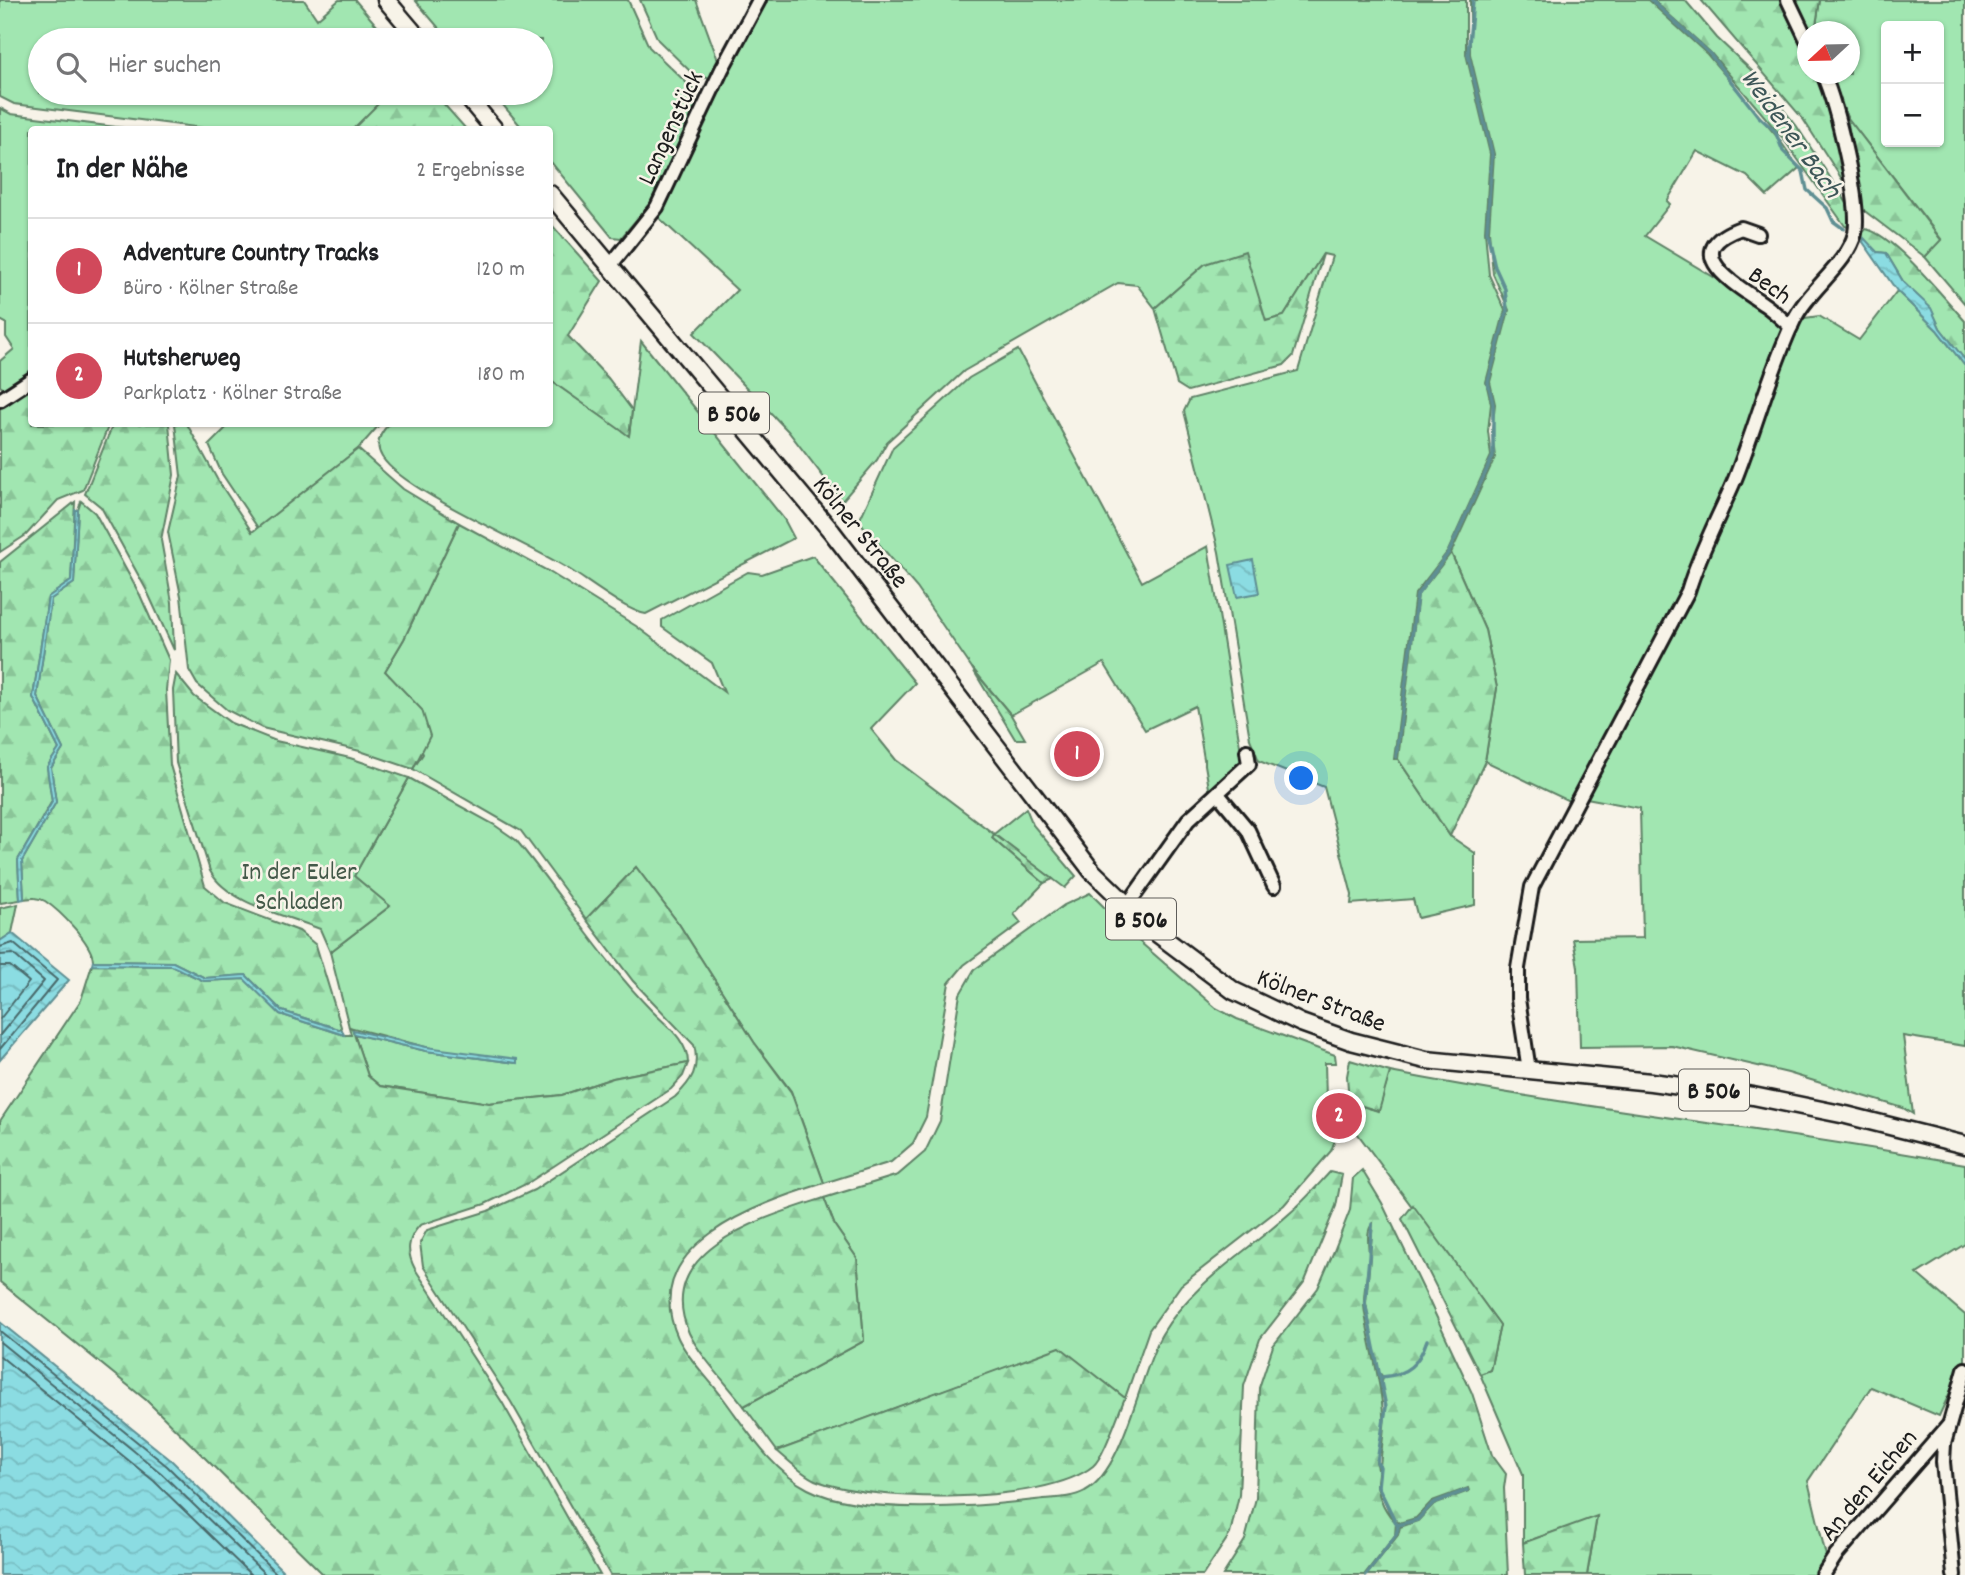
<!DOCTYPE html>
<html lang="de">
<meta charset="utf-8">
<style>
:root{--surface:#fff;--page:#f2f2f2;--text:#202124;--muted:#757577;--line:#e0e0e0;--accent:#d1495b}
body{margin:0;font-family:Dekko,sans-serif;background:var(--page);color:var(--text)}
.controls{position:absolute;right:21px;top:21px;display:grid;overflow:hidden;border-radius:7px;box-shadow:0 2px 5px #0004}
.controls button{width:63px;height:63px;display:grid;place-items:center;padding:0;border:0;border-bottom:2px solid var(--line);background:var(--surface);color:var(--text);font:35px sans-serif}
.compass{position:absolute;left:1797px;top:21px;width:63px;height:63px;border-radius:50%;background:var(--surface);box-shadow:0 2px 5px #0004;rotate:248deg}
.you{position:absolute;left:1302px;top:779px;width:24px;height:24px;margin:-18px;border:5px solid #fff;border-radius:50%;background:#1a73e8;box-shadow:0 0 0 10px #1a73e833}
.badge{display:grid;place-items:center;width:46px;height:46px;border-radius:50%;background:var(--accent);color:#fff;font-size:23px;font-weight:700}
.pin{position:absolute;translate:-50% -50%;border:4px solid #fff;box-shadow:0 2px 7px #0006}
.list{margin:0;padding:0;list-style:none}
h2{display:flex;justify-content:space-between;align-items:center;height:91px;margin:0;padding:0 28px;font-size:30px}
h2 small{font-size:23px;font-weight:400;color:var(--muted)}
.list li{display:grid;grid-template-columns:46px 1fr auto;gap:21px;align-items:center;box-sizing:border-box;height:105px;padding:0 28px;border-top:2px solid var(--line)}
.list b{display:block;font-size:26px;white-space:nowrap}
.list p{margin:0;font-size:23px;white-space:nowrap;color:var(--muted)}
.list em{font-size:23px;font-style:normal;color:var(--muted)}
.icon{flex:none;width:38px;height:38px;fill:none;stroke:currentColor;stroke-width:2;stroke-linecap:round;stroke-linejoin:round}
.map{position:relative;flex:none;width:1965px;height:1575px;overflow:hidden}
.search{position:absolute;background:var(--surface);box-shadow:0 2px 5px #0004;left:28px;top:28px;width:525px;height:77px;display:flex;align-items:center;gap:18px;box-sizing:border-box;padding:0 24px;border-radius:38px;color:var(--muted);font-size:26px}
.panel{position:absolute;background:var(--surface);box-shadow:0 2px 5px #0004;left:28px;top:126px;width:525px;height:301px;border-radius:7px}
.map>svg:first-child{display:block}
</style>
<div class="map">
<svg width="1965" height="1575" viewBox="0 0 1965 1575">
<defs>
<pattern id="forest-firs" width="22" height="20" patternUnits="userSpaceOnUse" patternTransform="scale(1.75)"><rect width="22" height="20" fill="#a1e6b1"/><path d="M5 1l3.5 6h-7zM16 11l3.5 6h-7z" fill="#8ac598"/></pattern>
<pattern id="water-waves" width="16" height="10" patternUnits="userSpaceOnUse" patternTransform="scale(1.75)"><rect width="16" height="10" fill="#8bdce2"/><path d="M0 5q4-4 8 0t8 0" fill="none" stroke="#77bcc1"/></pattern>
</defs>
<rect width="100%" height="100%" fill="#f7f3e8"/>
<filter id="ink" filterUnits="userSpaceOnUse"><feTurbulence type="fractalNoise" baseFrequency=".0143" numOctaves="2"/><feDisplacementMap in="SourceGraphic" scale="14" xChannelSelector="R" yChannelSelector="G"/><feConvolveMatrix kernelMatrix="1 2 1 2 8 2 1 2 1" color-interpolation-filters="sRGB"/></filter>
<g filter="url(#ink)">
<g fill="#a1e6b1" stroke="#5e8166" stroke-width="2" fill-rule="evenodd">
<polygon points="0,0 304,0 317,19 339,0 355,0 389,40 40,40 40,93 389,93 353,130 211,129 14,104 0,97"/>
<polygon points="415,0 628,0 649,47 693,89 696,107 651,202 621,238 612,237 550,161 550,130 523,129 493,93 541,93 541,40 449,40"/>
<polygon points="640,0 696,0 719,63 712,77 698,79 658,40"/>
<polygon points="763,0 1466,0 1466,54 1490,154 1485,231 1489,275 1505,310 1486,382 1491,404 1488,431 1491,456 1448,551 1415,594 1394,759 1398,759 1450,836 1475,853 1475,905 1418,918 1413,899 1351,904 1352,895 1324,787 1259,761 1250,739 1219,552 1184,411 1190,399 1298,371 1332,256 1323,254 1284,316 1266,321 1205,264 1155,308 1137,285 1118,283 964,371 887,442 877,460 842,501 788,431 694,333 737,290 656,215"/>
<polygon points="1470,0 1648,0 1707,54 1779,139 1799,168 1767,196 1747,176 1697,151 1667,201 1670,204 1645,236 1757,303 1784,328 1759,405 1686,590 1571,802 1485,761 1497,688 1485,630 1451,553 1495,457 1492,431 1495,404 1490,382 1509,310 1493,274 1489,231 1494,154 1470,54"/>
<path d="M1820,0H1965V304L1925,257L1941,239L1847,117L1831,74H1850V32H1815ZM1886,26H1939V142H1886Z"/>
<polygon points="0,108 11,114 132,129 32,130 31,376 7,391 0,386 0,361 14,349 6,337 6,323 0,320"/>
<polygon points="1897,291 1937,330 1965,366 1965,1046 1903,1036 1913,1114 1903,1108 1788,1073 1672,1046 1580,1047 1578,967 1573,939 1643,938 1640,808 1581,797 1660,652 1798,319 1819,316 1859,340"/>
<path d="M641,341L784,519L794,538L646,614C624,610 587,580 567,568C527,543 403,491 382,457C374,444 380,433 389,424H550V380L629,435Z"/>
<polygon points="1018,350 1142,582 1208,546 1242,758 1237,771 1210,794 1195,706 1145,730 1104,663 1011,715 972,668 917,588 859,521 893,447 969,378"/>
<polygon points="230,424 380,424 358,449 258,528 222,474 209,445"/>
<polygon points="459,523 546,570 636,626 724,692 712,663 662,627 662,620 748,572 762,574 813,556 915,683 871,729 896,760 994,834 1026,808 1033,825 1076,876 1065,888 994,835 992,838 1044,883 1014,914 1021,923 964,965 949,983 926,1117 913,1143 891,1162 824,1183 791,1091 754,1042 679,924 636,867 586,919 521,831 413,769 423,754 385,671 404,639"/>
<path d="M409,778L493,824L516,840C563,897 601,959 653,1012C667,1026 688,1041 688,1063L613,1078L562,1095L489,1103L380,1086L368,1076L354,1034L426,1051L516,1063L426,1047L349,1027L330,952L389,907L354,876Z"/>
<polygon points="1090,893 1133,936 1216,1008 1237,1019 1335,1055 1336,1063 1325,1063 1327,1135 1337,1134 1331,1151 1284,1205 1181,1285 1149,1330 1125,1398 1060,1348 777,1451 744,1406 864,1341 857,1258 835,1226 824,1198 898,1175 925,1152 940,1121 960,994 974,970 1064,905"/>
<polygon points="18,904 12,933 0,941 0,908"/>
<path d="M1390,1072C1581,1109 1774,1129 1965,1164V1244L1917,1274L1965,1315V1360L1939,1416L1871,1387L1808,1481L1827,1560L1815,1575H1587L1597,1517L1523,1543V1474L1480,1374L1490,1370L1500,1325L1355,1130L1349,1102L1378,1111Z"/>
</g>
<g fill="url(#forest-firs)" stroke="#5e8166" stroke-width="2">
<polygon points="1653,0 1685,0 1717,38 1752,71 1796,125 1852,211 1853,229 1845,226 1782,137 1710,52"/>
<polygon points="1701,0 1780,0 1807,59 1808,74 1815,74 1833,119 1847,187 1803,119"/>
<polygon points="1796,0 1820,0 1815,31 1811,31"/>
<polygon points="389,93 434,93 466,129 353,129"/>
<polygon points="1847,117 1941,240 1925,257 1862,209"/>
<polygon points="550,223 602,281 568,336 608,378 632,410 629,436 550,380"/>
<path d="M1866,229C1894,235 1945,299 1965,321V360L1940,328L1931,309L1904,283L1886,253L1877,252L1860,236Z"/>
<polygon points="1245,251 1266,321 1284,316 1323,254 1293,356 1284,365 1188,391 1177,384 1155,308 1205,264"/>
<polygon points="31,382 32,424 109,424 83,490 58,500 26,535 0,552 0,403"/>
<polygon points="113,424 169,424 174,475 161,540 172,602 174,650 147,591 101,507 85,494"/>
<polygon points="175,424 187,424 217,479 252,532 358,449 403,489 459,523 404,639 385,671 422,710 430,736 413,769 360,751 262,728 227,710 197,684 189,670 181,596 168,532 181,476"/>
<path d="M81,501L95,513L140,595L169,660L166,690L170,765L205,886L225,903L299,931L316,945L342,1030L282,1011L246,975L205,978L173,962L93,961C93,944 60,911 45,901C38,897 32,898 24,899L22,861L56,802L51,768L63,749L37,696L51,599L74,583L78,510Z"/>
<polygon points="75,502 71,581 48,597 33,697 59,749 47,767 52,801 18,860 20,900 0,903 0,562"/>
<polygon points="1451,553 1485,630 1497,688 1485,761 1450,836 1398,759 1418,595"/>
<polygon points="972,668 1011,715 1025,739 1015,739"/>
<path d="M176,674L194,696L231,723L276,741L350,758L409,778L354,876L390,906L330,952L320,929C286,915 228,904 210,871L176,763L173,690Z"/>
<polygon points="994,834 1053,879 1044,883 992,838"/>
<path d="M636,867L679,924L754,1042L791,1092L824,1183C758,1204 636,1245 678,1338C688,1359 709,1379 723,1398C747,1430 771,1470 808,1489C860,1516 977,1507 1035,1500C1050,1498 1071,1499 1085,1491C1125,1470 1140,1371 1162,1334C1193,1282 1246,1253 1290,1213C1304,1201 1317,1186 1330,1172L1342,1175L1336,1206L1305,1281L1260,1339L1244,1386L1239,1495L1230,1534L1203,1575H610L511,1402L423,1266L420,1243L427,1230L488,1211L534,1190L675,1097C692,1081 700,1068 694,1045L633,981L586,919Z"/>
<path d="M92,965L172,966L204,981L245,979L280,1014L344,1035H351L349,1027L352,1028L368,1076L380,1086L489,1103L562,1095L613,1078L688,1063L683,1076L671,1089L528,1183L485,1204L420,1225C407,1239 406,1252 415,1269L502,1402L600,1575H324L146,1400L0,1282V1121L81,1000Z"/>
<polygon points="1350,1060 1390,1072 1379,1111 1349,1102 1347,1076"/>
<path d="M1362,1170L1382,1203L1430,1303L1472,1393L1492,1455L1506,1474L1504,1488L1508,1575H1367L1398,1535L1400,1527L1418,1521L1434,1504L1469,1491L1468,1488L1432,1501L1416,1518L1399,1523L1391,1516L1378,1486L1386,1407L1381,1387L1383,1377L1378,1371L1366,1303L1373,1223C1365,1232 1369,1245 1369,1258C1368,1274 1363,1290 1364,1306C1369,1353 1396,1417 1376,1462C1381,1471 1376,1477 1377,1486C1379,1498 1386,1514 1396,1522L1395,1535L1364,1575H1223L1245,1540L1256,1498L1259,1388L1273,1346L1318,1288L1334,1251L1350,1210L1353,1178Z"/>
<path d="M824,1198L835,1226L857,1258L864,1341L744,1406C728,1385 700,1356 689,1333C652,1249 766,1217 824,1198Z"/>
<polygon points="1413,1205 1500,1325 1490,1370 1480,1374 1402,1219"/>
<path d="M1060,1347L1125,1398C1118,1413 1104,1457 1093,1466C1045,1505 871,1503 815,1480C802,1474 788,1460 777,1451Z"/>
<polygon points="1597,1516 1587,1575 1525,1575 1523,1543"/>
</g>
<g fill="url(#water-waves)" stroke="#5f8f93" stroke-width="2">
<polygon points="1864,238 1877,252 1886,253 1904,283 1931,308 1940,328 1965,360 1965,366 1937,330 1897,291 1863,242"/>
<polygon points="75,510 78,510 74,583 51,599 37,696 63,749 51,768 56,802 22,861 24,899 20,900 18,860 52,802 47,767 59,749 33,697 48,597 71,581"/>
<polygon points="1253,560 1259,593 1237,597 1230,565"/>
<polygon points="12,933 69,980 0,1060 0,941"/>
<polygon points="93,961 173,962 205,978 246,975 282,1011 342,1030 344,1035 280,1014 244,979 204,981 172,966 92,965"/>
<polygon points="353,1030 426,1047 517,1059 517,1063 426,1051 354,1034"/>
<polygon points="0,1322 172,1461 287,1575 0,1575"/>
</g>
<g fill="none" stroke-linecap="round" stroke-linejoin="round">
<g stroke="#48696b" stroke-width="2">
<polyline points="0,947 13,943 57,980 0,1049"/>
<polyline points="0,955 13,954 44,981 0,1035"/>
<polyline points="0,966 10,966 29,982 0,1019"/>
<polyline points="0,1331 167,1466 278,1575"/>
<polyline points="0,1342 161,1473 266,1575"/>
<polyline points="0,1356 154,1481 251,1575"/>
</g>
<g stroke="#5f8f93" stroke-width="3.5">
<polyline points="1651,0 1709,53 1758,116 1775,131 1783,151 1803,171 1807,190 1827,208 1833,221 1844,229"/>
<polyline points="1396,757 1417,595 1449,552 1493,456 1493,404 1488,382 1507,310 1505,289 1495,267 1487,231 1492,154 1468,54 1473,0"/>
<path d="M1382,1377C1407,1375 1419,1364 1427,1340"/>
<polyline points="1398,1525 1417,1520 1433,1503 1467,1490"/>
<polyline points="1366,1575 1396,1535 1398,1527 1378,1486 1380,1467 1377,1462 1386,1407 1365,1303 1372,1224"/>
</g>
<g stroke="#1c1c1c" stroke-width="18">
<g id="minor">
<polyline points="1788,0 1808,42"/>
<path d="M1758,234L1741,228C1674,252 1740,287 1765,305C1775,312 1783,320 1791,327"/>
<polyline points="610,266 657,207 722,69 759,0"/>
<polyline points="0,400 32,379"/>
<polyline points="1218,794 1248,830 1274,886"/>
<polyline points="1126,907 1188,820 1249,764 1247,751"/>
<path d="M1529,1070L1518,999V968L1532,887L1688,591C1700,551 1719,517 1735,479C1756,426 1770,371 1794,320C1808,290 1848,264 1855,233C1861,203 1836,104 1823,74"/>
<polyline points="1823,1575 1836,1555 1949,1425"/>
<polyline points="1954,1575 1943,1462 1944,1444 1965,1369"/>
</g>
</g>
<g stroke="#1c1c1c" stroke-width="21">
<g id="major">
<polyline points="386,0 420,40"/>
<polyline points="464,93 495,130"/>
<polyline points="550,194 832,532 1092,871 1154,931 1234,991 1301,1023 1351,1041 1426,1060 1651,1082 1753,1096 1846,1115 1965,1145"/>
</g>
</g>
<use href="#minor" stroke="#f7f3e8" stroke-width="12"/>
<use href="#major" stroke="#f7f3e8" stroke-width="16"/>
</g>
</g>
<g text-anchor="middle" stroke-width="5" stroke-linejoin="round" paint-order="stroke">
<g fill="#f7f3e8" stroke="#5e5c59" stroke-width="2">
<rect x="699" y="392.5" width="70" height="41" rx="5"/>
<rect x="1106" y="898.5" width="70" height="41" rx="5"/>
<rect x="1679" y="1069.5" width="70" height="41" rx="5"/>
</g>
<g font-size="24" font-weight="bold" fill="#1c1c1c">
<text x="734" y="421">B 506</text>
<text x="1141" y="927">B 506</text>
<text x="1714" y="1098">B 506</text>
</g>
<g font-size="26" fill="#1c1c1c" stroke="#f7f3e8">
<text transform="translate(669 127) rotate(-65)" y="9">Langenstück</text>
<text transform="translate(1771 284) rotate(36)" y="9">Bech</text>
<text transform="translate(862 531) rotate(51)" y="9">Kölner Straße</text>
<text transform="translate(1322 999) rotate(21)" y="9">Kölner Straße</text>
<text transform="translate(1867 1484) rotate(-50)" y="9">An den Eichen</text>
</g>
<g font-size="26" fill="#445949" stroke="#f7f3e8">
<text x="299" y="879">In der Euler<tspan x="299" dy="30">Schladen</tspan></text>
</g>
<g font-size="28" font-style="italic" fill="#3d5657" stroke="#f7f3e8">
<text transform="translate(1793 132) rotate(54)" y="10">Weidener Bach</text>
</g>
</g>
</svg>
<div class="controls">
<button>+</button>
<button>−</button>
</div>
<svg class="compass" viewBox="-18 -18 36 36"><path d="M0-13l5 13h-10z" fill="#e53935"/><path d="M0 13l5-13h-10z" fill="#757577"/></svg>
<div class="you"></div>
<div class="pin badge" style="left:1077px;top:754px">1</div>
<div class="pin badge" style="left:1339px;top:1116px">2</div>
<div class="search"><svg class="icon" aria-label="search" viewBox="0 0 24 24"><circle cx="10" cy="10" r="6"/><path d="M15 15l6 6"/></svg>Hier suchen</div>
<section class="panel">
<h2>In der Nähe<small>2 Ergebnisse</small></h2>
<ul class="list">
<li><span class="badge">1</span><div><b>Adventure Country Tracks</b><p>Büro · Kölner Straße</p></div><em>120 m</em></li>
<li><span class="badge">2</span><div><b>Hutsherweg</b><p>Parkplatz · Kölner Straße</p></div><em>180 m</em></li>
</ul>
</section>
</div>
